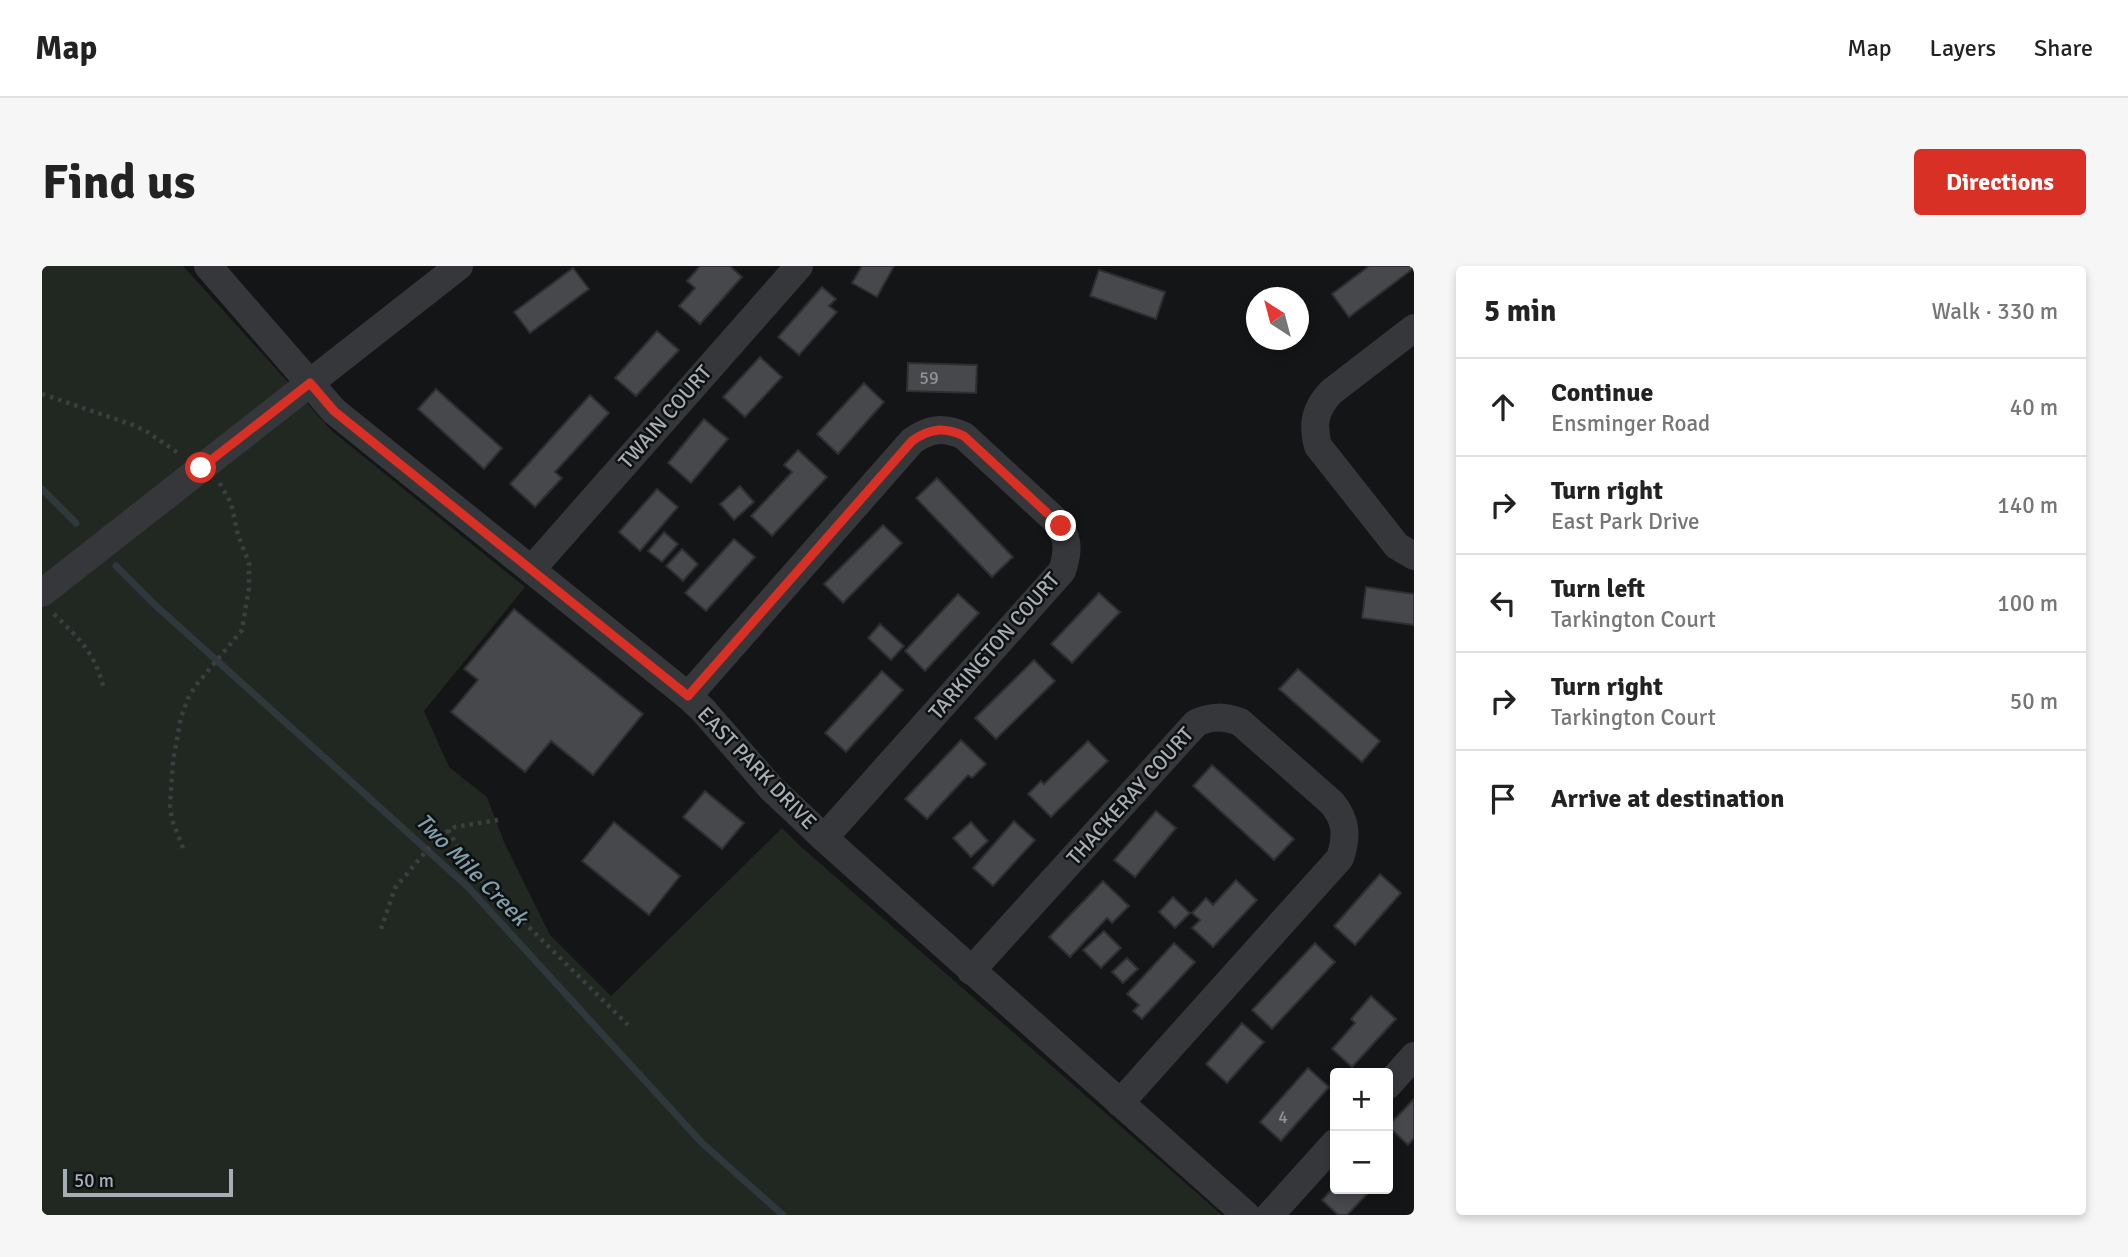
<!DOCTYPE html>
<meta charset="utf-8">
<style>
:root{--surface:#fff;--page:#f6f6f6;--text:#222;--muted:#767676;--line:#e0e0e0;--accent:#d93025}
body{margin:0;font-family:Signika,sans-serif;background:var(--page);color:var(--text)}
.controls{position:absolute;right:21px;bottom:21px;display:grid;overflow:hidden;border-radius:7px;box-shadow:0 4px 10px #0003}
.controls button{width:63px;height:63px;display:grid;place-items:center;padding:0;border:0;border-bottom:2px solid var(--line);background:var(--surface);color:var(--text);font:35px sans-serif}
.compass{position:absolute;left:1204px;top:21px;width:63px;height:63px;border-radius:50%;background:var(--surface);box-shadow:0 4px 10px #0003;rotate:324deg}
.scale{position:absolute;left:21px;bottom:18px;width:170px;box-sizing:border-box;padding-left:7px;border:4px solid #a7aeb5;border-top:0;font-size:19px;line-height:24px;white-space:nowrap;color:#a7aeb5;-webkit-text-stroke:5px #0f1011;paint-order:stroke}
.stop{position:absolute;width:21px;height:21px;margin:-16px;border:5px solid #d93025;border-radius:50%;background:#fff}
.stop.end{background:#d93025;border-color:#fff;box-shadow:0 2px 7px #0008}
.list{margin:0;padding:0;list-style:none}
h2{display:flex;justify-content:space-between;align-items:center;height:91px;margin:0;padding:0 28px;font-size:30px}
h2 small{font-size:23px;font-weight:400;color:var(--muted)}
.list li{display:grid;grid-template-columns:46px 1fr auto;gap:21px;align-items:center;box-sizing:border-box;height:98px;padding:0 28px;border-top:2px solid var(--line)}
.list b{display:block;font-size:26px;white-space:nowrap}
.list p{margin:0;font-size:23px;white-space:nowrap;color:var(--muted)}
.list em{font-size:23px;font-style:normal;color:var(--muted)}
.icon{flex:none;width:38px;height:38px;fill:none;stroke:currentColor;stroke-width:2;stroke-linecap:round;stroke-linejoin:round}
.map{position:relative;flex:none;width:1372px;height:949px;overflow:hidden;border-radius:7px}
header{display:flex;align-items:center;gap:42px;box-sizing:border-box;height:98px;padding:0 35px;background:var(--surface);border-bottom:2px solid var(--line)}
header strong{font-size:33px}
nav{display:flex;gap:38px;margin-inline-start:auto;font-size:24px}
.intro{display:flex;align-items:center;justify-content:space-between;box-sizing:border-box;height:168px;padding:0 42px}
h1{margin:0;font-size:49px}
.button{padding:18px 32px;border-radius:7px;background:var(--accent);color:#fff;font-size:24px;font-weight:700}
main{display:flex;gap:42px;padding:0 42px}
aside{flex:1;background:var(--surface);border-radius:7px;box-shadow:0 4px 10px #0003}
.map>svg:first-child{display:block}
</style>
<header>
<strong>Map</strong>
<nav><a>Map</a><a>Layers</a><a>Share</a></nav>
</header>
<div class="intro"><h1>Find us</h1><a class="button">Directions</a></div>
<main>
<div class="map">
<svg width="1372" height="949" viewBox="0 0 1372 949">
<rect width="100%" height="100%" fill="#141516"/>
<polygon fill="#212821" points="0,0 141,0 291,166 483,321 382,445 407,501 445,531 462,576 508,669 569,730 740,562 757,579 1180,949 0,949"/>
<g fill="none" stroke-linecap="round" stroke-linejoin="round">
<g stroke="#2f393d" stroke-width="7">
<polyline points="0,223 34,257"/>
<polyline points="74,300 112,338 425,620 660,877 741,949"/>
</g>
</g>
<g fill="#46484b" stroke="#2e2f32" stroke-width="2">
<polygon points="658,0 688,0 700,11 658,58 637,40 653,22 645,15"/>
<polygon points="820,0 852,0 835,31 810,17"/>
<polygon points="1327,0 1372,0 1372,2 1307,51 1290,28"/>
<polygon points="531,2 547,23 488,67 472,46"/>
<polygon points="1057,4 1123,26 1114,53 1048,30"/>
<polygon points="780,21 794,33 787,40 795,46 757,89 736,71"/>
<polygon points="615,65 637,84 594,130 573,112"/>
<polygon points="718,91 740,111 703,151 681,131"/>
<polygon points="866,97 935,99 934,127 865,125"/>
<polygon points="822,117 842,136 796,188 775,168"/>
<polygon points="394,123 460,182 442,203 376,143"/>
<polygon points="548,129 567,147 513,206 520,212 493,241 468,218"/>
<polygon points="662,153 686,173 649,217 626,197"/>
<polygon points="756,184 785,211 730,270 709,250 750,206 742,199"/>
<polygon points="895,212 971,291 950,311 874,232"/>
<polygon points="698,220 712,236 692,254 678,238"/>
<polygon points="615,223 636,241 598,285 577,266"/>
<polygon points="841,259 860,277 801,337 782,318"/>
<polygon points="622,266 636,278 620,296 606,285"/>
<polygon points="692,273 713,291 664,345 643,327"/>
<polygon points="640,283 656,298 641,315 624,300"/>
<polygon points="1324,321 1372,328 1372,359 1320,352"/>
<polygon points="1057,327 1078,346 1030,397 1009,378"/>
<polygon points="916,328 937,347 883,405 863,385"/>
<polygon points="472,343 601,448 551,509 509,475 483,506 409,446 436,414 422,403"/>
<polygon points="838,358 862,380 849,394 826,372"/>
<polygon points="992,394 1013,415 954,473 933,452"/>
<polygon points="1256,403 1338,475 1320,496 1237,423"/>
<polygon points="840,405 861,424 804,486 783,467"/>
<polygon points="919,474 944,498 930,512 926,509 885,553 863,533"/>
<polygon points="1046,475 1066,495 1009,551 986,528 999,515 1002,518"/>
<polygon points="1170,499 1252,573 1232,594 1151,520"/>
<polygon points="663,525 702,557 680,583 641,551"/>
<polygon points="1114,545 1134,562 1093,611 1072,594"/>
<polygon points="972,555 993,574 951,620 931,602"/>
<polygon points="572,556 638,610 607,649 540,595"/>
<polygon points="929,556 946,575 929,591 911,572"/>
<polygon points="1338,608 1359,627 1313,679 1292,660"/>
<polygon points="1194,614 1215,634 1171,681 1150,662 1158,654 1150,647 1164,632 1171,639"/>
<polygon points="1061,615 1087,640 1070,657 1065,652 1028,691 1007,671"/>
<polygon points="1131,631 1148,647 1133,662 1117,646"/>
<polygon points="1062,665 1079,682 1059,702 1041,684"/>
<polygon points="1132,677 1153,696 1100,753 1091,745 1097,739 1085,728"/>
<polygon points="1273,677 1293,696 1230,763 1210,744"/>
<polygon points="1085,692 1096,703 1081,717 1070,706"/>
<polygon points="1329,730 1354,753 1310,801 1290,783 1313,757 1309,753"/>
<polygon points="1200,757 1222,776 1185,817 1164,798"/>
<polygon points="1266,802 1287,821 1239,875 1218,856"/>
<polygon points="1372,833 1372,872 1366,879 1346,860"/>
<polygon points="1293,920 1293,923 1330,923 1305,949 1296,949 1280,934"/>
</g>
<g fill="none" stroke-linecap="round" stroke-linejoin="round">
<g stroke="#3c3e41" stroke-width="4.5" stroke-dasharray="3.5 5" stroke-linecap="butt">
<polyline points="0,128 91,159 104,165 139,189"/>
<path d="M12,348C39,375 52,385 62,423"/>
<polyline points="406,564 430,605 586,759"/>
<polyline points="141,582 130,554 128,539 131,495 139,451 147,430 155,418 200,364 207,322 207,297 196,269 189,237 177,216"/>
<polyline points="339,663 353,622 396,571 413,561 456,554"/>
</g>
<g stroke="#36373a" stroke-width="28">
<polyline points="166,0 292,145 646,430 661,444 729,522 782,572 1204,949"/>
<path d="M1372,62L1289,126C1273,143 1270,158 1276,180L1355,280L1372,290"/>
<polyline points="490,303 757,0"/>
<polyline points="0,327 417,0"/>
<path d="M646,430L870,175C888,162 902,161 922,170L1012,253C1027,269 1027,285 1020,305L782,572"/>
<path d="M929,705L1154,457C1170,450 1181,450 1198,456L1290,537C1305,555 1305,571 1298,592L1078,837"/>
<polyline points="1346,819 1372,790"/>
<polyline points="1228,949 1293,877"/>
</g>
</g>
<g fill="none" stroke-linecap="round" stroke-linejoin="round">
<path stroke="#d93025" stroke-width="9" d="M159,202L268,117L292,145L646,430L870,175C888,162 902,161 922,170L1019,260"/>
</g>
<g text-anchor="middle" stroke-width="5" stroke-linejoin="round" paint-order="stroke">
<g font-size="18" fill="#8f949a">
<text x="887" y="118">59</text>
<text x="1241" y="857">4</text>
</g>
<g font-size="21" fill="#a7aeb5" stroke="#0f1011">
<text transform="translate(623 151) rotate(-49)" y="7">TWAIN COURT</text>
<text transform="translate(952 380) rotate(-49)" y="7">TARKINGTON COURT</text>
<text transform="translate(715 502) rotate(46)" y="7">EAST PARK DRIVE</text>
<text transform="translate(1088 530) rotate(-48)" y="7">THACKERAY COURT</text>
</g>
<g font-size="23" font-style="italic" fill="#81a0ad" stroke="#0f1011">
<text transform="translate(430 603) rotate(45)" y="8">Two Mile Creek</text>
</g>
</g>
</svg>
<div class="controls">
<button>+</button>
<button>−</button>
</div>
<svg class="compass" viewBox="-18 -18 36 36"><path d="M0-13l5 13h-10z" fill="#e53935"/><path d="M0 13l5-13h-10z" fill="#767676"/></svg>
<div class="scale">50 m</div>
<div class="stop" style="left:159px;top:202px"></div>
<div class="stop end" style="left:1019px;top:260px"></div>
</div>
<aside>
<h2>5 min<small>Walk · 330 m</small></h2>
<ul class="list">
<li><svg class="icon" aria-label="ahead" viewBox="0 0 24 24"><path d="M12 20V5M6 11l6-6 6 6"/></svg><div><b>Continue</b><p>Ensminger Road</p></div><em>40 m</em></li>
<li><svg class="icon" aria-label="right" viewBox="0 0 24 24"><path d="M7 20v-9h11M14 6l5 5-5 5"/></svg><div><b>Turn right</b><p>East Park Drive</p></div><em>140 m</em></li>
<li><svg class="icon" aria-label="left" viewBox="0 0 24 24"><path d="M17 20v-9H6M10 6l-5 5 5 5"/></svg><div><b>Turn left</b><p>Tarkington Court</p></div><em>100 m</em></li>
<li><svg class="icon" aria-label="right" viewBox="0 0 24 24"><path d="M7 20v-9h11M14 6l5 5-5 5"/></svg><div><b>Turn right</b><p>Tarkington Court</p></div><em>50 m</em></li>
<li><svg class="icon" aria-label="arrive" viewBox="0 0 24 24"><path d="M6 21V4h12l-3 4 3 4H6"/></svg><div><b>Arrive at destination</b></div></li>
</ul>
</aside>
</main>
